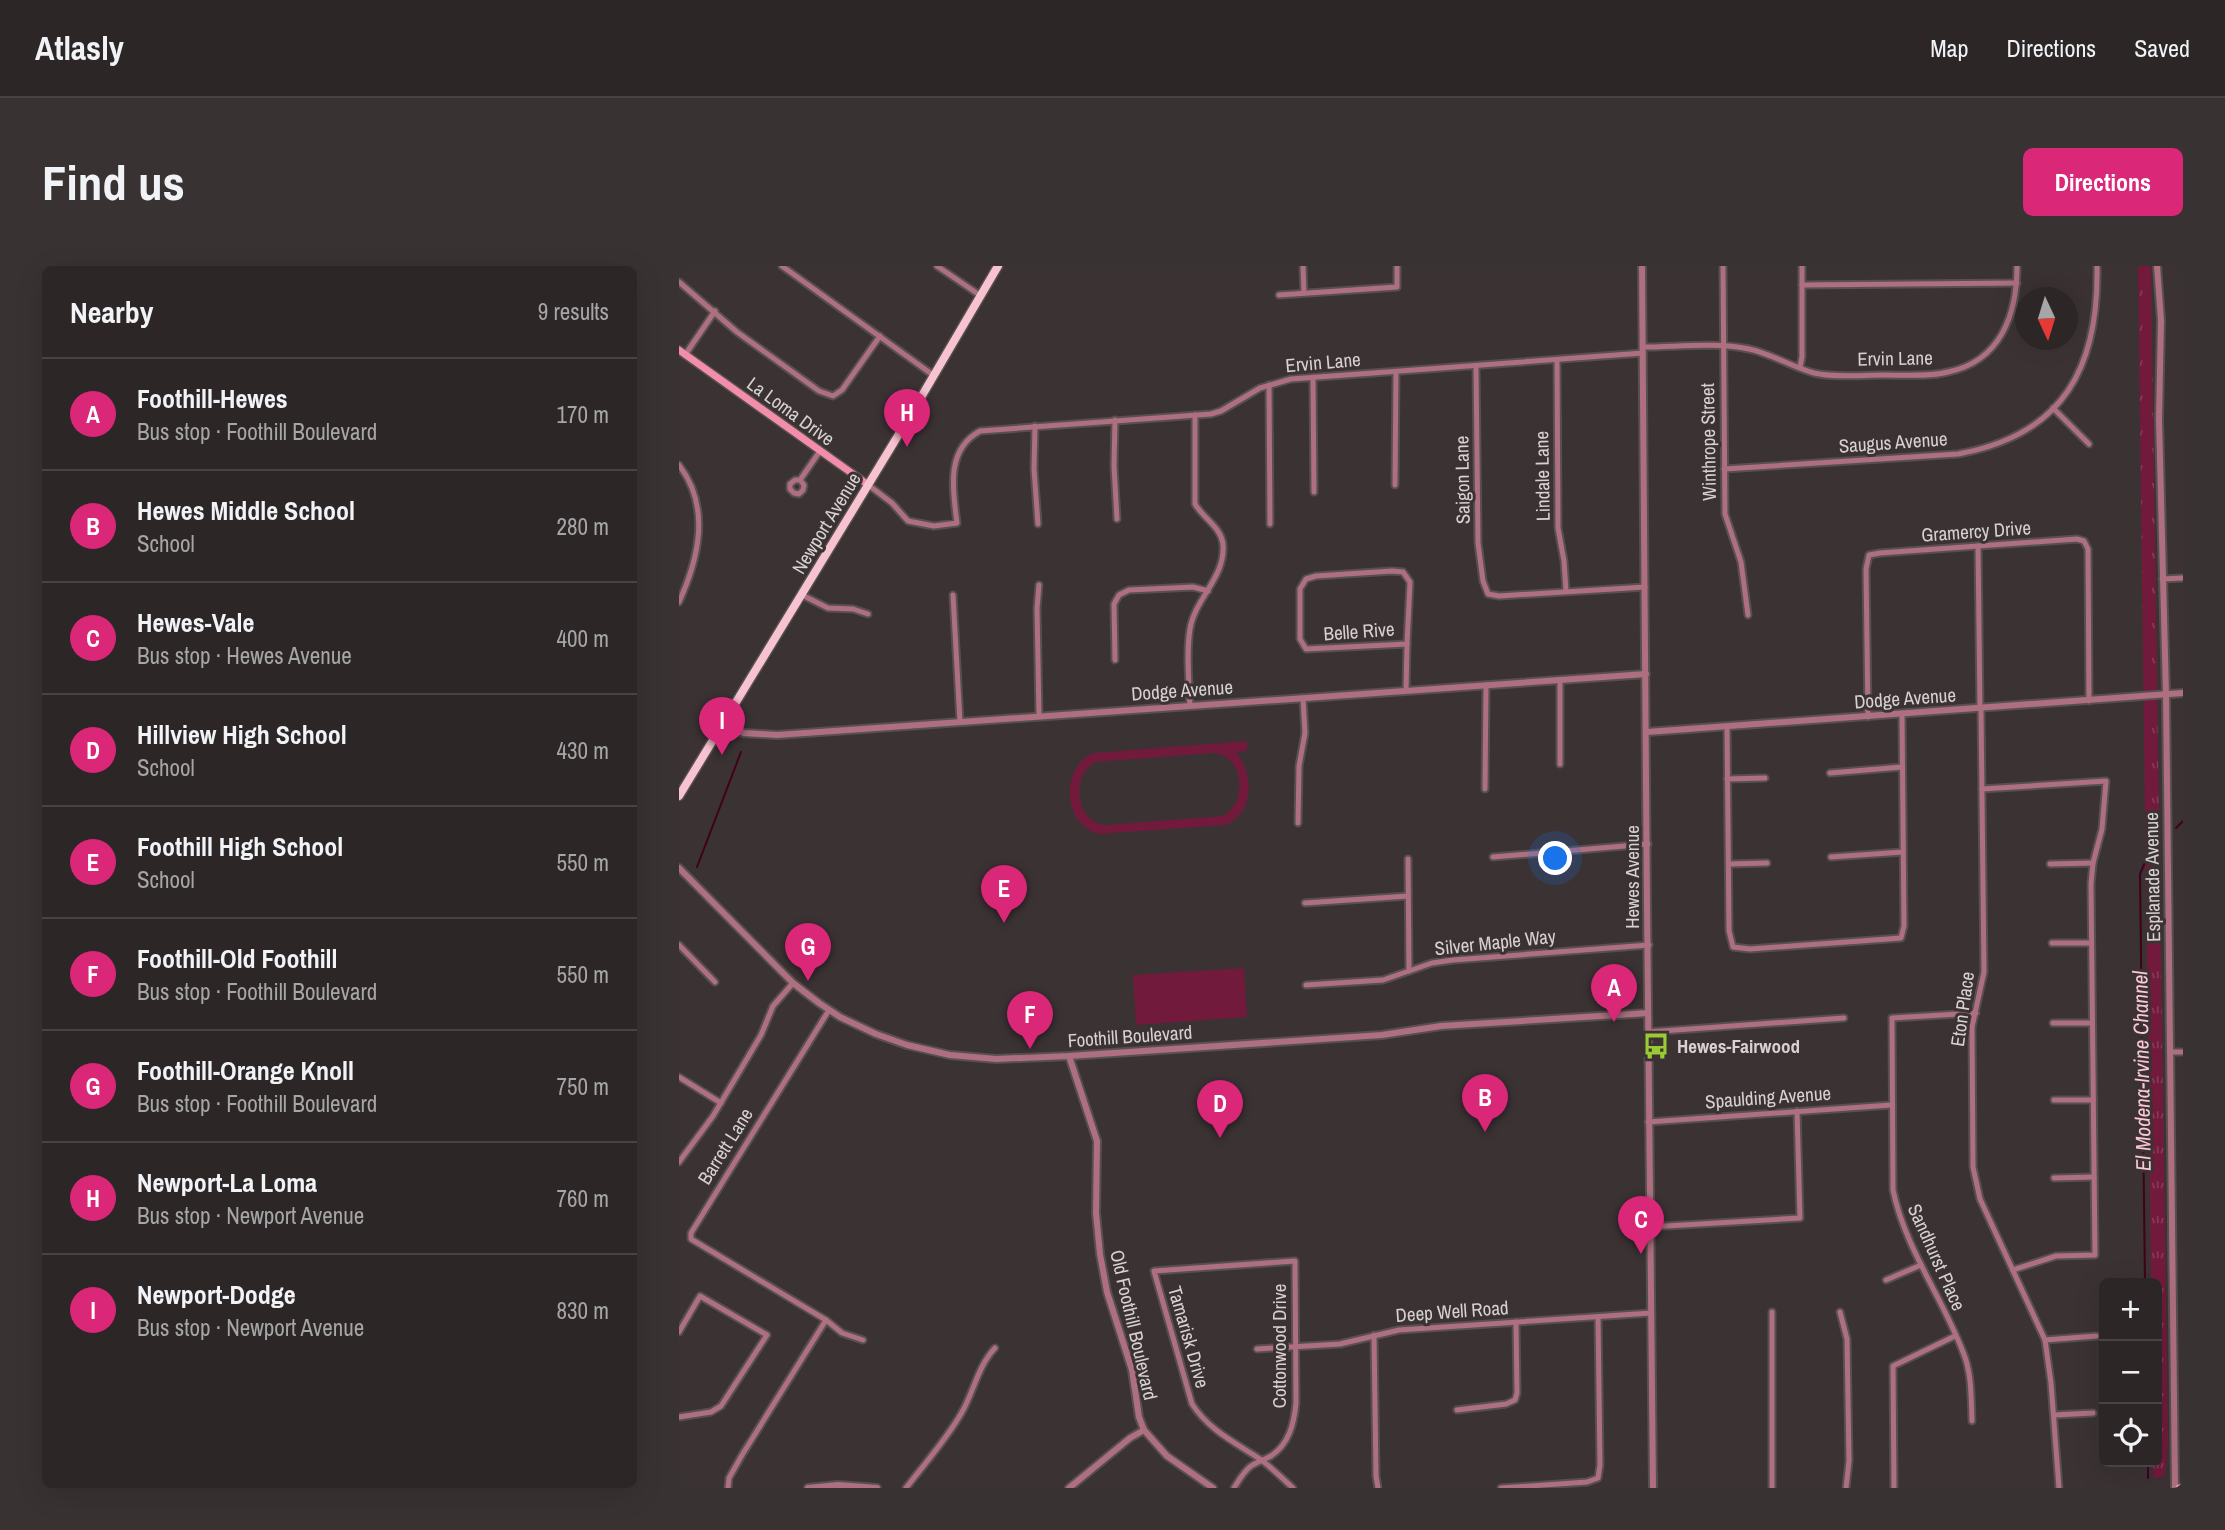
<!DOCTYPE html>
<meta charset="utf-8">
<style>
:root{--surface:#2c2627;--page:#383233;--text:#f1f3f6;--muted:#a6a5a7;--line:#484344;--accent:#db2777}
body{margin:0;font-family:"Archivo Narrow",sans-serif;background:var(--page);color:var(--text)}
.controls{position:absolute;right:21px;bottom:21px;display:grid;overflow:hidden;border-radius:10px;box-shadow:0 7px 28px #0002}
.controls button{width:63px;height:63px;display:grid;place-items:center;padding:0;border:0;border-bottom:2px solid var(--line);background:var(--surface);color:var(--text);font:35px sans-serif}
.compass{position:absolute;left:1336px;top:21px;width:63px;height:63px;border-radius:50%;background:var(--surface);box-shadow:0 7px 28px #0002;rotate:176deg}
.you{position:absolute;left:877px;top:593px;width:24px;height:24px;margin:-18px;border:5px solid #fff;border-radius:50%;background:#1a73e8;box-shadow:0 0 0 10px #1a73e833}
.badge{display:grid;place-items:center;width:46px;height:46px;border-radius:50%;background:var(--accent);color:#fff;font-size:23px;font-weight:700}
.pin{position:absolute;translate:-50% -58px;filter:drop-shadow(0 2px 4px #0008)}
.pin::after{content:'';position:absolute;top:37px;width:24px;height:21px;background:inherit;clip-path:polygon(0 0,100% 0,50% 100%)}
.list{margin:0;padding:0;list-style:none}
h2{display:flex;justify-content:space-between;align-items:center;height:91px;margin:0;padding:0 28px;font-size:30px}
h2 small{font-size:23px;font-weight:400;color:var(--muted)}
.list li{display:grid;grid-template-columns:46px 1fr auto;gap:21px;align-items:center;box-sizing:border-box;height:112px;padding:0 28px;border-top:2px solid var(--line)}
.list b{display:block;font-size:26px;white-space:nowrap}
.list p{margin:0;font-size:23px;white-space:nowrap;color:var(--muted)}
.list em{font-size:23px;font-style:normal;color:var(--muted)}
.icon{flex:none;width:38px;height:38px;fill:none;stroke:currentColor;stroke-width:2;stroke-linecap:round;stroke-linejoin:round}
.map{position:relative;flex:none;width:1504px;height:1222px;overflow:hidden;border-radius:10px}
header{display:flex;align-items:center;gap:42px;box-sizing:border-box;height:98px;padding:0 35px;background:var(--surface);border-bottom:2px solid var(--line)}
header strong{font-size:33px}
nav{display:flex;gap:38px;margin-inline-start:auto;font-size:24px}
.intro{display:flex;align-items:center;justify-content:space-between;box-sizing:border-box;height:168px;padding:0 42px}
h1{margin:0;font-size:49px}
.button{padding:18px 32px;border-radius:10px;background:var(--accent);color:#fff;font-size:24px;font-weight:700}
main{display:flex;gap:42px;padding:0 42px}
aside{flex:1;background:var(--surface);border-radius:10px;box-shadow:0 7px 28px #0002}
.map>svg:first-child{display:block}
</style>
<header>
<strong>Atlasly</strong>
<nav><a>Map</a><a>Directions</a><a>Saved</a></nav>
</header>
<div class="intro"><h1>Find us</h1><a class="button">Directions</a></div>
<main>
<aside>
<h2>Nearby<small>9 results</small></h2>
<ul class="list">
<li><span class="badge">A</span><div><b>Foothill-Hewes</b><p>Bus stop · Foothill Boulevard</p></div><em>170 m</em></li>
<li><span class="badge">B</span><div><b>Hewes Middle School</b><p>School</p></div><em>280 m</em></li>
<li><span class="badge">C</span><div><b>Hewes-Vale</b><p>Bus stop · Hewes Avenue</p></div><em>400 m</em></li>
<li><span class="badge">D</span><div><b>Hillview High School</b><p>School</p></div><em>430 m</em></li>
<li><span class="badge">E</span><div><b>Foothill High School</b><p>School</p></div><em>550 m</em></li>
<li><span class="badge">F</span><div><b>Foothill-Old Foothill</b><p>Bus stop · Foothill Boulevard</p></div><em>550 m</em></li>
<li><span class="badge">G</span><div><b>Foothill-Orange Knoll</b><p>Bus stop · Foothill Boulevard</p></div><em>750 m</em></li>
<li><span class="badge">H</span><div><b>Newport-La Loma</b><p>Bus stop · Newport Avenue</p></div><em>760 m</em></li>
<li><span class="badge">I</span><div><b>Newport-Dodge</b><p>Bus stop · Newport Avenue</p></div><em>830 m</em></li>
</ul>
</aside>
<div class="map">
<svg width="1504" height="1222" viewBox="0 0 1504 1222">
<defs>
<pattern id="grass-tufts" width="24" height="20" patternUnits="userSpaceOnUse" patternTransform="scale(1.75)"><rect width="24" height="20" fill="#721a3c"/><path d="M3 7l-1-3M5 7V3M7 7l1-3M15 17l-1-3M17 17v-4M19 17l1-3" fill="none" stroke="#853a57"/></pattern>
</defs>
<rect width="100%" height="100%" fill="#3b3234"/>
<polygon fill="url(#grass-tufts)" points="1459,0 1472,0 1489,1177 1486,1208 1483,1211 1474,1212 1474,1196 1478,1196 1478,1017 1472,1017"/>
<g fill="#721a3c" fill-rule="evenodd">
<path d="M568,475V485L557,486C575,508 576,546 547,559L421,568C384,560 380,503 414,487ZM535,487C565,490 569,536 544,550L426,559C396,555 392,510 416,496Z"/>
<polygon points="565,702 568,751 457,759 454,709"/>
</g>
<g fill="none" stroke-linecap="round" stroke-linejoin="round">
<g stroke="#41001b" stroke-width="2">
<polyline points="1497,562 1504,555"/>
<polyline points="18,601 62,486"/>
<polyline points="1466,1017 1461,608 1467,594"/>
<polyline points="1469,1196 1469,1212"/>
</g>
<g stroke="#574f50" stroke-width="9">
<g id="minor">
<polyline points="103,0 254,109"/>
<polyline points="258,0 302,30"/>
<polyline points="624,0 625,27"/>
<polyline points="1044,0 1046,248 1062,296 1069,349"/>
<polyline points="0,16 58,66 140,125 154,130 163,124 201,70"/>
<polyline points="1123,19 1338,17"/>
<polyline points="600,29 718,21 718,0"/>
<path d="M964,81C998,81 1036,76 1070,83C1093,88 1113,101 1135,107C1158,112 1182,109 1205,109C1226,109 1248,111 1269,106C1322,95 1338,48 1338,0"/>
<polyline points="6,89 36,45"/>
<polyline points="878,94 879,262 885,295 887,325"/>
<polyline points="797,100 799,277 804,315 809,328 820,330 966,321"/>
<polyline points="1121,101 1123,91 1123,0"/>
<polyline points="634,112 635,226"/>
<polyline points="590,119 591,258"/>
<polyline points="1374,142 1410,178"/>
<polyline points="436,154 435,200 438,253"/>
<polyline points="356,160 355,203 359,258"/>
<path d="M0,199C32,241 20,292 0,336"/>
<path d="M1045,203L1279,188C1385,169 1420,101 1418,0"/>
<polyline points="121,214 125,219 124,224 120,228 115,227 111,223 111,218 116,214 121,214 141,185"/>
<path d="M188,218L213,237L229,255L255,260L278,257C274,225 266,184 301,165L532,148L542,145L581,122L612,113L964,87"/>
<polyline points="716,219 717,106"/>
<polyline points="1299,280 1301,443"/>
<polygon points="713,305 724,306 731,316 728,378 627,383 621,373 621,323 627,313 637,310"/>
<polyline points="1483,313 1504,312"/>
<polyline points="360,319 358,342 360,450"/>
<polyline points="123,329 149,342 174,343 189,348"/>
<polyline points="274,329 281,456"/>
<polyline points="436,394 435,338 440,329 450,324 514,321 529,325"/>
<polyline points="881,414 881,498"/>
<polyline points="727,425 728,378"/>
<path d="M511,440C510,415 507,387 511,363C516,332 547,311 544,278C542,261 524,252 516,238V149"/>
<polyline points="1302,443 1305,706 1293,761 1294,901 1301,933 1366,1074 1372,1117 1380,1222"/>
<polyline points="1189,451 1187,303 1190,289 1201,287 1398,273 1405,275 1409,283 1410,435"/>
<polyline points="1048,461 1050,665 1054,681 1071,683 1209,673 1222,672 1225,660 1223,449"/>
<polyline points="1151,507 1223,501"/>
<polyline points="1048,513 1086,512"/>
<polyline points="806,523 807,419"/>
<polyline points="1303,523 1427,515 1423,563 1414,597 1412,618 1416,989 1377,990 1334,1004"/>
<polyline points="619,557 620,500 626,467 624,432"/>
<polyline points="814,591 969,578"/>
<polyline points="1152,591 1224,586"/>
<polyline points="729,593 730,705"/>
<polyline points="1050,598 1088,597"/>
<polyline points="1371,598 1414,597"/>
<polyline points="626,637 729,630"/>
<polyline points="1373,677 1412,677"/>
<polyline points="0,679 36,716"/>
<polyline points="627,719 704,714 753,697 774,694 970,679"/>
<polyline points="150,744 12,967 12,973 147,1054 163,1067 184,1074"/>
<polyline points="1374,757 1413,757"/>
<polyline points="969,766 1165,752"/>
<polyline points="1491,786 1504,786"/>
<polyline points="0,811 42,837"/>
<polyline points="1375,834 1414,834"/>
<polyline points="969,856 1212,839"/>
<polyline points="0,896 34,850 82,769 94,740 114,717"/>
<polyline points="1375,912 1415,911"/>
<polyline points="970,961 1121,952 1118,845"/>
<polyline points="1207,1014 1242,999"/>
<polyline points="1093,1046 1093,1222"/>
<polyline points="1161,1046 1168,1073 1170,1195 1167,1222"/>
<polyline points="0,1066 21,1030 88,1069 42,1140 32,1146 0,1151"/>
<polyline points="695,1069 697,1210 699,1222"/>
<polyline points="1366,1074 1417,1070"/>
<polyline points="578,1083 661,1078 720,1064 972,1047"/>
<polyline points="778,1144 827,1138 836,1134 838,1127 837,1056"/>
<polyline points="1375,1149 1414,1147"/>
<path d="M1293,1155C1292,1132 1293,1107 1284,1086C1263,1031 1226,982 1214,924L1213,752L1297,747"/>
<polyline points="49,1222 50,1212 63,1189 147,1054"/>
<path d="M227,1222C246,1197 268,1173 283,1146C295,1125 299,1100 316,1082"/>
<path d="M555,1222C560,1214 565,1205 572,1200C578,1196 585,1194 592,1190C610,1178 615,1158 617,1137L616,995L475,1005L513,1138C530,1164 555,1176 581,1193C592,1201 603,1212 614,1222"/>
<polyline points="822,1222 908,1216 919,1212 921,1199 919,1051"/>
<polyline points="1215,1222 1214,1100 1276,1070"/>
</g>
</g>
<g stroke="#574f50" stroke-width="10">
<g id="tertiary">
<path d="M963,0C967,407 968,815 974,1222"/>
<polyline points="1478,0 1482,54 1480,153 1487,428 1496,1222"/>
<polyline points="43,458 65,467 98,469 967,408"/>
<polyline points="968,466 1504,427"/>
<polyline points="0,602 114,717 140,737 161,751 197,768 228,779 271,789 317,793 390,790 703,769 762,760 969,747"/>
<polyline points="390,790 418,875 417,947 421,988 428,1026 453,1104 460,1151 465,1164 488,1190 534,1222"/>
<polyline points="129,1222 159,1219 198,1222"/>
<polyline points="390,1222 451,1172 465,1164"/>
</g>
</g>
<g stroke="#574f50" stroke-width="10">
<g id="secondary">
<polyline points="0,84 188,218"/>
<polyline points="1500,1222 1504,1222"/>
</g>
</g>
<g stroke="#574f50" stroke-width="11">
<polyline id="primary" points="0,530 234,145 319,0"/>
</g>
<use href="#minor" stroke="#ae6f80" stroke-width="5"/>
<use href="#tertiary" stroke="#ae6f80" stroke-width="6"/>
<use href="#secondary" stroke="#f28daa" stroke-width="7"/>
<use href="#primary" stroke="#f8c3d0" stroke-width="8"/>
</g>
<defs>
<g id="bus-bare" transform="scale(2.1)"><path d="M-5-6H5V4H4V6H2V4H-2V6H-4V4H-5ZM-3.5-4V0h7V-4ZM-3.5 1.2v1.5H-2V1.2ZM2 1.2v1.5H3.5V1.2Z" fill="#9bcb33" stroke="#3b3234" stroke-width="2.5" paint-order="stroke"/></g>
</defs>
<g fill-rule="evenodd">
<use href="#bus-bare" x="977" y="780"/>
</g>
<g text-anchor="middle" stroke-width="6" stroke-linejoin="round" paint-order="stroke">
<g font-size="19" fill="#d7d1d2" stroke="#3b3234">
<text transform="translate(1216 92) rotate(-1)" y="7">Ervin Lane</text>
<text transform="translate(644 96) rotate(-5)" y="7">Ervin Lane</text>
<text transform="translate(112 145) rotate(36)" y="7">La Loma Drive</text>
<text transform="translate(1029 176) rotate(-91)" y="7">Winthrope Street</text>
<text transform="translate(1214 176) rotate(-4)" y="7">Saugus Avenue</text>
<text transform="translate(863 210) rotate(-91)" y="7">Lindale Lane</text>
<text transform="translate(783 214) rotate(-91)" y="7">Saigon Lane</text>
<text transform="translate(147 257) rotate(-59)" y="7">Newport Avenue</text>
<text transform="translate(1297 265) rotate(-4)" y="7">Gramercy Drive</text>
<text transform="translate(680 365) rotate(-4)" y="7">Belle Rive</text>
<text transform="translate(503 424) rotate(-4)" y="7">Dodge Avenue</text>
<text transform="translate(1226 432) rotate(-4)" y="7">Dodge Avenue</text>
<text transform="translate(953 611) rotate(-90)" y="7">Hewes Avenue</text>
<text transform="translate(1473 611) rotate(-91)" y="7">Esplanade Avenue</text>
<text transform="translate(816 676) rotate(-6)" y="7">Silver Maple Way</text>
<text transform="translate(1283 743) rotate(-82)" y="7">Eton Place</text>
<text transform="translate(451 770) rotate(-4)" y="7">Foothill Boulevard</text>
<text transform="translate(1089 831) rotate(-4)" y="7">Spaulding Avenue</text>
<text transform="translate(46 880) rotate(-58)" y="7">Barrett Lane</text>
<text transform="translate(1258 991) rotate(66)" y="7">Sandhurst Place</text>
<text transform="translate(773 1045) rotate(-4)" y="7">Deep Well Road</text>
<text transform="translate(455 1059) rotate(77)" y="7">Old Foothill Boulevard</text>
<text transform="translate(510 1071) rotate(74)" y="7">Tamarisk Drive</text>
<text transform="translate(600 1080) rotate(-90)" y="7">Cottonwood Drive</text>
</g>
<g font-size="19" font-weight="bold" fill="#d7d1d2" stroke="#3b3234" text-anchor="start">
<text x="998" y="787">Hewes-Fairwood</text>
</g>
<g font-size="21" font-style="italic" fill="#fdc8d5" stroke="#3b3234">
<text transform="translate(1463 805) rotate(-91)" y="7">El Modena-Irvine Channel</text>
</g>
</g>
</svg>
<div class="controls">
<button>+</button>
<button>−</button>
<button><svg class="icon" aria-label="locate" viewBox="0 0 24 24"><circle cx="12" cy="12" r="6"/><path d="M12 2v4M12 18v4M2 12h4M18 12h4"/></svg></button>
</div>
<svg class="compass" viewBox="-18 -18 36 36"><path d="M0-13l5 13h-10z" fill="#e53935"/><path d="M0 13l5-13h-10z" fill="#a6a5a7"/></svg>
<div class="you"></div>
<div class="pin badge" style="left:935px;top:756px">A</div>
<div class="pin badge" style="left:806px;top:866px">B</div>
<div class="pin badge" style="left:962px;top:988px">C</div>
<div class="pin badge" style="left:541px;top:872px">D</div>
<div class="pin badge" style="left:325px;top:657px">E</div>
<div class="pin badge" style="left:351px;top:783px">F</div>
<div class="pin badge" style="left:129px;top:715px">G</div>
<div class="pin badge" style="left:228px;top:181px">H</div>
<div class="pin badge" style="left:43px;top:489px">I</div>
</div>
</main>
